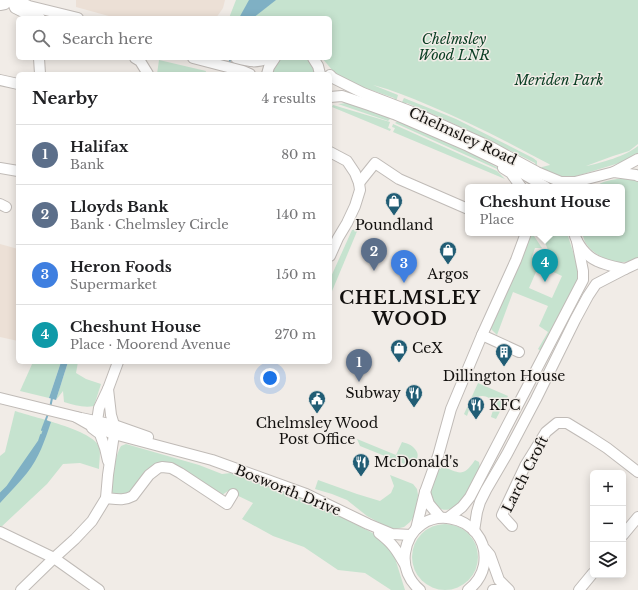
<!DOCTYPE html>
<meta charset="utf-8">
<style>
:root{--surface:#fff;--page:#f6f6f6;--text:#202124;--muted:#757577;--line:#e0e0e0;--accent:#ea580c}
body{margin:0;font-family:"Libre Baskerville",serif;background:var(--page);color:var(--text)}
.controls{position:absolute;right:12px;bottom:12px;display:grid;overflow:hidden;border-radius:6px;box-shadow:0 2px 10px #0003}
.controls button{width:36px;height:36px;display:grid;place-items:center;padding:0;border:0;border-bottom:1px solid var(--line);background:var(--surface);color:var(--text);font:20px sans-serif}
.you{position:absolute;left:270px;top:378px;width:14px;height:14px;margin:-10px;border:3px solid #fff;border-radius:50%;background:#1a73e8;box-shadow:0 0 0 6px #1a73e833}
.badge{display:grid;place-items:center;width:26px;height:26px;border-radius:50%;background:var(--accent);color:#fff;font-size:13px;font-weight:700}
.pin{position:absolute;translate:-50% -33px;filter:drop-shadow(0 1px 2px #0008)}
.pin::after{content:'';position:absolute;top:21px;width:14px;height:12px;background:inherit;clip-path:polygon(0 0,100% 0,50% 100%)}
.popup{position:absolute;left:465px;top:184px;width:160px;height:52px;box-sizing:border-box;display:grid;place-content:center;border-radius:6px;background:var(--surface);filter:drop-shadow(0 1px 3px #0005);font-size:13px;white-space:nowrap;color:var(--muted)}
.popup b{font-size:15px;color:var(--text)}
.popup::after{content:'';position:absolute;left:50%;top:100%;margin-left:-8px;border:8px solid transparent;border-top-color:var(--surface)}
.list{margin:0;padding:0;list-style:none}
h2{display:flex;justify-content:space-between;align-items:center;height:52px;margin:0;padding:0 16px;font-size:17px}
h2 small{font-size:13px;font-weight:400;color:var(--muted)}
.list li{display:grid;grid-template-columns:26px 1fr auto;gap:12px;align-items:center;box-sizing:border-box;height:60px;padding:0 16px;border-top:1px solid var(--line)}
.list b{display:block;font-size:15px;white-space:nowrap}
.list p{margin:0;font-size:13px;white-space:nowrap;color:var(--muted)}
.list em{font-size:13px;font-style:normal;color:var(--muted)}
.icon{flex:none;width:22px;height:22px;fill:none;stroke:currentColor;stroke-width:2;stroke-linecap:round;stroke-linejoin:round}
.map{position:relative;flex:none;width:638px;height:590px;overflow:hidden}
.search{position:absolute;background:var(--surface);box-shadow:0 2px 10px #0003;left:16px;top:16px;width:316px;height:44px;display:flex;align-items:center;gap:10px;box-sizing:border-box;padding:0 14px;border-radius:6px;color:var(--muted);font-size:15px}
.panel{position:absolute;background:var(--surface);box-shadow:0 2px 10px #0003;left:16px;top:72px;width:316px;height:292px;border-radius:6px}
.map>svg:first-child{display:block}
</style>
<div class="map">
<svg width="638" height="590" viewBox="0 0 638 590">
<rect width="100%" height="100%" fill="#f1ece7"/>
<g fill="#ece0d6">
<polygon points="76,0 225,0 223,8 216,18 116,18 76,7"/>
<polygon points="0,244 18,249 18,341 0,337"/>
</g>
<g fill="#c6e3cf">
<path d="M236,0H638V144L629,151L613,156L586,166C601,163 626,156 638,146V155L629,160L570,178L562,177L544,169L540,170L542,167L550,165L549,164C509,143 470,122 428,105C410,97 392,90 373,85L398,95L396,102L394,98L348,82L338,77L322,58H330V18H229Z"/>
<path d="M282,58H309L319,74H271C274,68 277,62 282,58Z"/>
<polygon points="159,60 206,71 205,74 157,74"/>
<path d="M404,98L456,119L533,158L537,161V164L536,167L535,163C493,142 450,121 407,103L401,104Z"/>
<polygon points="346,103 387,117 392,117 388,121 338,104"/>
<polygon points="333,105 390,122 388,128 391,129 390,131 332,107"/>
<polygon points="398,121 413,127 473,154 507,173 511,177 497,169 395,123"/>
<polygon points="393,124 497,171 505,179 393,132 395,128 392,127"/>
<path d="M617,179H632L638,181V259C633,261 628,262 623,262C609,263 592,254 585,242C584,239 583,236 582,233H622V187H595C601,182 609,180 617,179Z"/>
<polygon points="358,229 330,296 330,279 352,230"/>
<polygon points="532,233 542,248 535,248 532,257 539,265 529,288 552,298 562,276 551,271 553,262 541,233 567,233 578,267 579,279 542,352 538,349 548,332 539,326 548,306 513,292 497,335 491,329"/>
<polygon points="33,362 61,362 49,398 20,391"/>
<path d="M68,362H78L76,373L86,379L101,384L94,406C84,408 74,405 64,402L63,391L56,400Z"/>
<path d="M478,383L508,396L496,419L491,417C492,413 494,409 493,404C491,395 478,393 473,401C470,405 469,411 467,416L464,414Z"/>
<path d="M15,411C32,417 94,430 99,447C101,453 99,462 99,469L80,463L63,464L47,484L0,528V456L5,452Z"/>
<path d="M357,439L396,455L402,442C406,443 412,445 414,448C422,456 416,463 407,465L360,446Z"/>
<path d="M126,444L199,465L222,474L231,473L292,494L321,506L384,539L394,555L405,590H391L365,573L338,570L304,547L273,536L242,519L253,503L228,491L222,495L167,465L130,494L115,495L112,492C111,480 115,456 121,446Z"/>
<path d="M475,460L479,462L480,468C475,477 464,500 458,505C448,512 438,512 433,500C431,498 430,495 430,492C431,484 435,475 438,468L441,469L442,466C459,473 463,478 475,460Z"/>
<polygon points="390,475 413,484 417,489 418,495 415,515 410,522 404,527 396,529 387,527 367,516 347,500 332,494 315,489 318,480 357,494 380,501 391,493 394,486"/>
<circle cx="445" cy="557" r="33"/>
</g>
<g fill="#7fb0c4">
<polygon points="249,0 276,0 253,18 239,18"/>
<polygon points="61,362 68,362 56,400 49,398"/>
<path d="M46,420L51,422C45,440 39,458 27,473C19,483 9,493 0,503V494L7,487L39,441Z"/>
</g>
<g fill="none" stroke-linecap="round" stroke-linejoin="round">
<g stroke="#7fb0c4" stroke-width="2">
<polyline points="229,63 231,58"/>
<polyline points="50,408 52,398"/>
<polyline points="42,430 48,414"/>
<polyline points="0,494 7,487 39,441 41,435"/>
</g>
<g stroke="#c0bbb7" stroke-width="12">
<g id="minor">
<polyline points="12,0 15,8 27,14 40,18"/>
<polyline points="16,0 29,6 78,18"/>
<polyline points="0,5 5,4 9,0"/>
<polyline points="39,58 40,74"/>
<polyline points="135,58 140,61 148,74"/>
<polyline points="193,58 243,71 250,74"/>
<path d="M236,58C251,62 255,63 270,58"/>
<polyline points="313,58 318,66 320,74"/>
<polyline points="267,74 269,67 275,58"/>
<polyline points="330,75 333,78 363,93 420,115 491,147 537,172 561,182 575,182 614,172 636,175 638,176"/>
<polyline points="0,80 18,84"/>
<polyline points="330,97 342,96 369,105 394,114 468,146 513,168 546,187"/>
<polyline points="330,152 347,161 355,173 359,183 360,190 355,206 347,223 338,238 330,256"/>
<polyline points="0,168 18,171"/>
<polyline points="503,168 511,173 521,187"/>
<polyline points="614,172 638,159"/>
<polyline points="359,183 375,163 399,179 468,209"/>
<polyline points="0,204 6,207"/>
<path d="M574,233C577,244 586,256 597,261C605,265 616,267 625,269"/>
<polyline points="482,335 519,352"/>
<polyline points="0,398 81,418 114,425 148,437"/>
<polyline points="76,417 90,425 114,434 212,460 306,494 368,524 392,534 411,535"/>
<polyline points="101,427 97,421 99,408 108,389 118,362"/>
<polyline points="92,428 100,434 105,448 108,461"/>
<polyline points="425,492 429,504 440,517"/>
<path d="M106,498C116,499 124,501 133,496L149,475L158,468L162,467L171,468L180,473L227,504L233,494"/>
<polyline points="449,517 462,507 470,497 583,280 583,271 577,241"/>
<polyline points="512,526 502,515 525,466 546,432 557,423 567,423 590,437 607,448 638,472"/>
<polyline points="416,529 425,492 438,456 451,409 482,335 516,260 526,233"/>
<polyline points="474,531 477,512 480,502 486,490 507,454 536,399 575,320 588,296 596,284 625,269 638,263"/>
<polyline points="0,532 54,558 99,590"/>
<path d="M379,533C392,543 396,549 404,563"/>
<polyline points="623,535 638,517"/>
<polyline points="485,549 490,555 499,580 509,590"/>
<polyline points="21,590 54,558 75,539 92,521 106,498 108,475 114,434 114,425 111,415 108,389"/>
<path d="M420,590C409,581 403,567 405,553C413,498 492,512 484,565C482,575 476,584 468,590"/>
<polyline points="493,590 498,590"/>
<polyline points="579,590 593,573"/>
</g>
</g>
<use href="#minor" stroke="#fff" stroke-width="10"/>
</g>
<defs>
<g id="shop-pin" transform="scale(0.9)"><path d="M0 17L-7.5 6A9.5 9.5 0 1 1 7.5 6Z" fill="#215d75" stroke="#f1ece7"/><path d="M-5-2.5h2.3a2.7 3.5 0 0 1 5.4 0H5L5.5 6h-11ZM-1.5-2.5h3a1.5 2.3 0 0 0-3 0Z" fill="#fff"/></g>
<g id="building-pin" transform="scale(0.9)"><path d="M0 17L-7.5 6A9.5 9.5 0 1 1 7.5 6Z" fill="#215d75" stroke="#f1ece7"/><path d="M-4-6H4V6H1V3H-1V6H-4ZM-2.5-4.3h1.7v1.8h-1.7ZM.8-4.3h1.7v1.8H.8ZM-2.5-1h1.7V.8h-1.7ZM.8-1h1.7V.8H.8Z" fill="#fff"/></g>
<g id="restaurant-pin" transform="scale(0.9)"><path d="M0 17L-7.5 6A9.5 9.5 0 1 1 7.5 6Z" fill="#215d75" stroke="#f1ece7"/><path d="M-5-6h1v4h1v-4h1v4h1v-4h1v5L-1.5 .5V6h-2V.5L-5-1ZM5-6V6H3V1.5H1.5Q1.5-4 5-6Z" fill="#fff"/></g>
<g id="civic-pin" transform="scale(0.9)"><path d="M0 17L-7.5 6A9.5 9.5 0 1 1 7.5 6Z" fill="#215d75" stroke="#f1ece7"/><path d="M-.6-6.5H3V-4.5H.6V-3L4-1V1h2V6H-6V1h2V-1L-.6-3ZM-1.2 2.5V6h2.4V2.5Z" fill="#fff"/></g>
</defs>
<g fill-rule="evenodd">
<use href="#shop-pin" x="394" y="201"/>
<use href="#shop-pin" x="448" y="250"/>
<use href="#shop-pin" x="399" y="348"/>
<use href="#building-pin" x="504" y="352"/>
<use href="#restaurant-pin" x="414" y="393"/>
<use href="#civic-pin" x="317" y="399"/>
<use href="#restaurant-pin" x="476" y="405"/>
<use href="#restaurant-pin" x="361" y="462"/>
</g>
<g text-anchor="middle" stroke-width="3" stroke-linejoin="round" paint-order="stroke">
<g font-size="14" font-style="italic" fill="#0a3e23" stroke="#f1ece7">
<text x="454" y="44">Chelmsley<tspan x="454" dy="16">Wood LNR</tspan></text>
<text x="559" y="85">Meriden Park</text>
</g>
<g font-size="14" fill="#13110f" stroke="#f1ece7">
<text transform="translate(463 136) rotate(25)" y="5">Chelmsley Road</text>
<text transform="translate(525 474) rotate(-63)" y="5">Larch Croft</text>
<text transform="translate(288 490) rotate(22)" y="5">Bosworth Drive</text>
</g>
<g font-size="14" fill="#13110f" stroke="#f1ece7">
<text x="394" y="230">Poundland</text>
<text x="448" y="279">Argos</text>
<text x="412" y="353" text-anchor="start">CeX</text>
<text x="504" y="381">Dillington House</text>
<text x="401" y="398" text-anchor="end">Subway</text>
<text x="489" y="410" text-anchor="start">KFC</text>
<text x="317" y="428">Chelmsley Wood<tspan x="317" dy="16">Post Office</tspan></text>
<text x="374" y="467" text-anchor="start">McDonald's</text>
</g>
<g font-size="18" font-weight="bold" letter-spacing="1" fill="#13110f" stroke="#f1ece7">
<text x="410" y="304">CHELMSLEY<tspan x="410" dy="21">WOOD</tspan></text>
</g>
</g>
</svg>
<div class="controls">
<button>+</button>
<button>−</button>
<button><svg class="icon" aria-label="layers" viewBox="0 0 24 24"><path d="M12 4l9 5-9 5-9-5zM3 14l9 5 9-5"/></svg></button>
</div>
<div class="you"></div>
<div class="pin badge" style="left:359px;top:382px;background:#5c6f8a">1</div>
<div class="pin badge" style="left:374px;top:271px;background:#5c6f8a">2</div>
<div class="pin badge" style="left:404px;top:283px;background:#3f7fe0">3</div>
<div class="pin badge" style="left:545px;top:282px;background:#0f9aa8">4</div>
<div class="popup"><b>Cheshunt House</b>Place</div>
<div class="search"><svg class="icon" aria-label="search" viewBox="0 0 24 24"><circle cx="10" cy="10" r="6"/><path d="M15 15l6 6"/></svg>Search here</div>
<section class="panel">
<h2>Nearby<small>4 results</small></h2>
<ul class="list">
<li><span class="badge" style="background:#5c6f8a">1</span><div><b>Halifax</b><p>Bank</p></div><em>80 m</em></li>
<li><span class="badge" style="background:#5c6f8a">2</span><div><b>Lloyds Bank</b><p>Bank · Chelmsley Circle</p></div><em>140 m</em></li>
<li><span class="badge" style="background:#3f7fe0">3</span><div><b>Heron Foods</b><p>Supermarket</p></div><em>150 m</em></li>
<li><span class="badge" style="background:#0f9aa8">4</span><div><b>Cheshunt House</b><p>Place · Moorend Avenue</p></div><em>270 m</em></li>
</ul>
</section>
</div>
